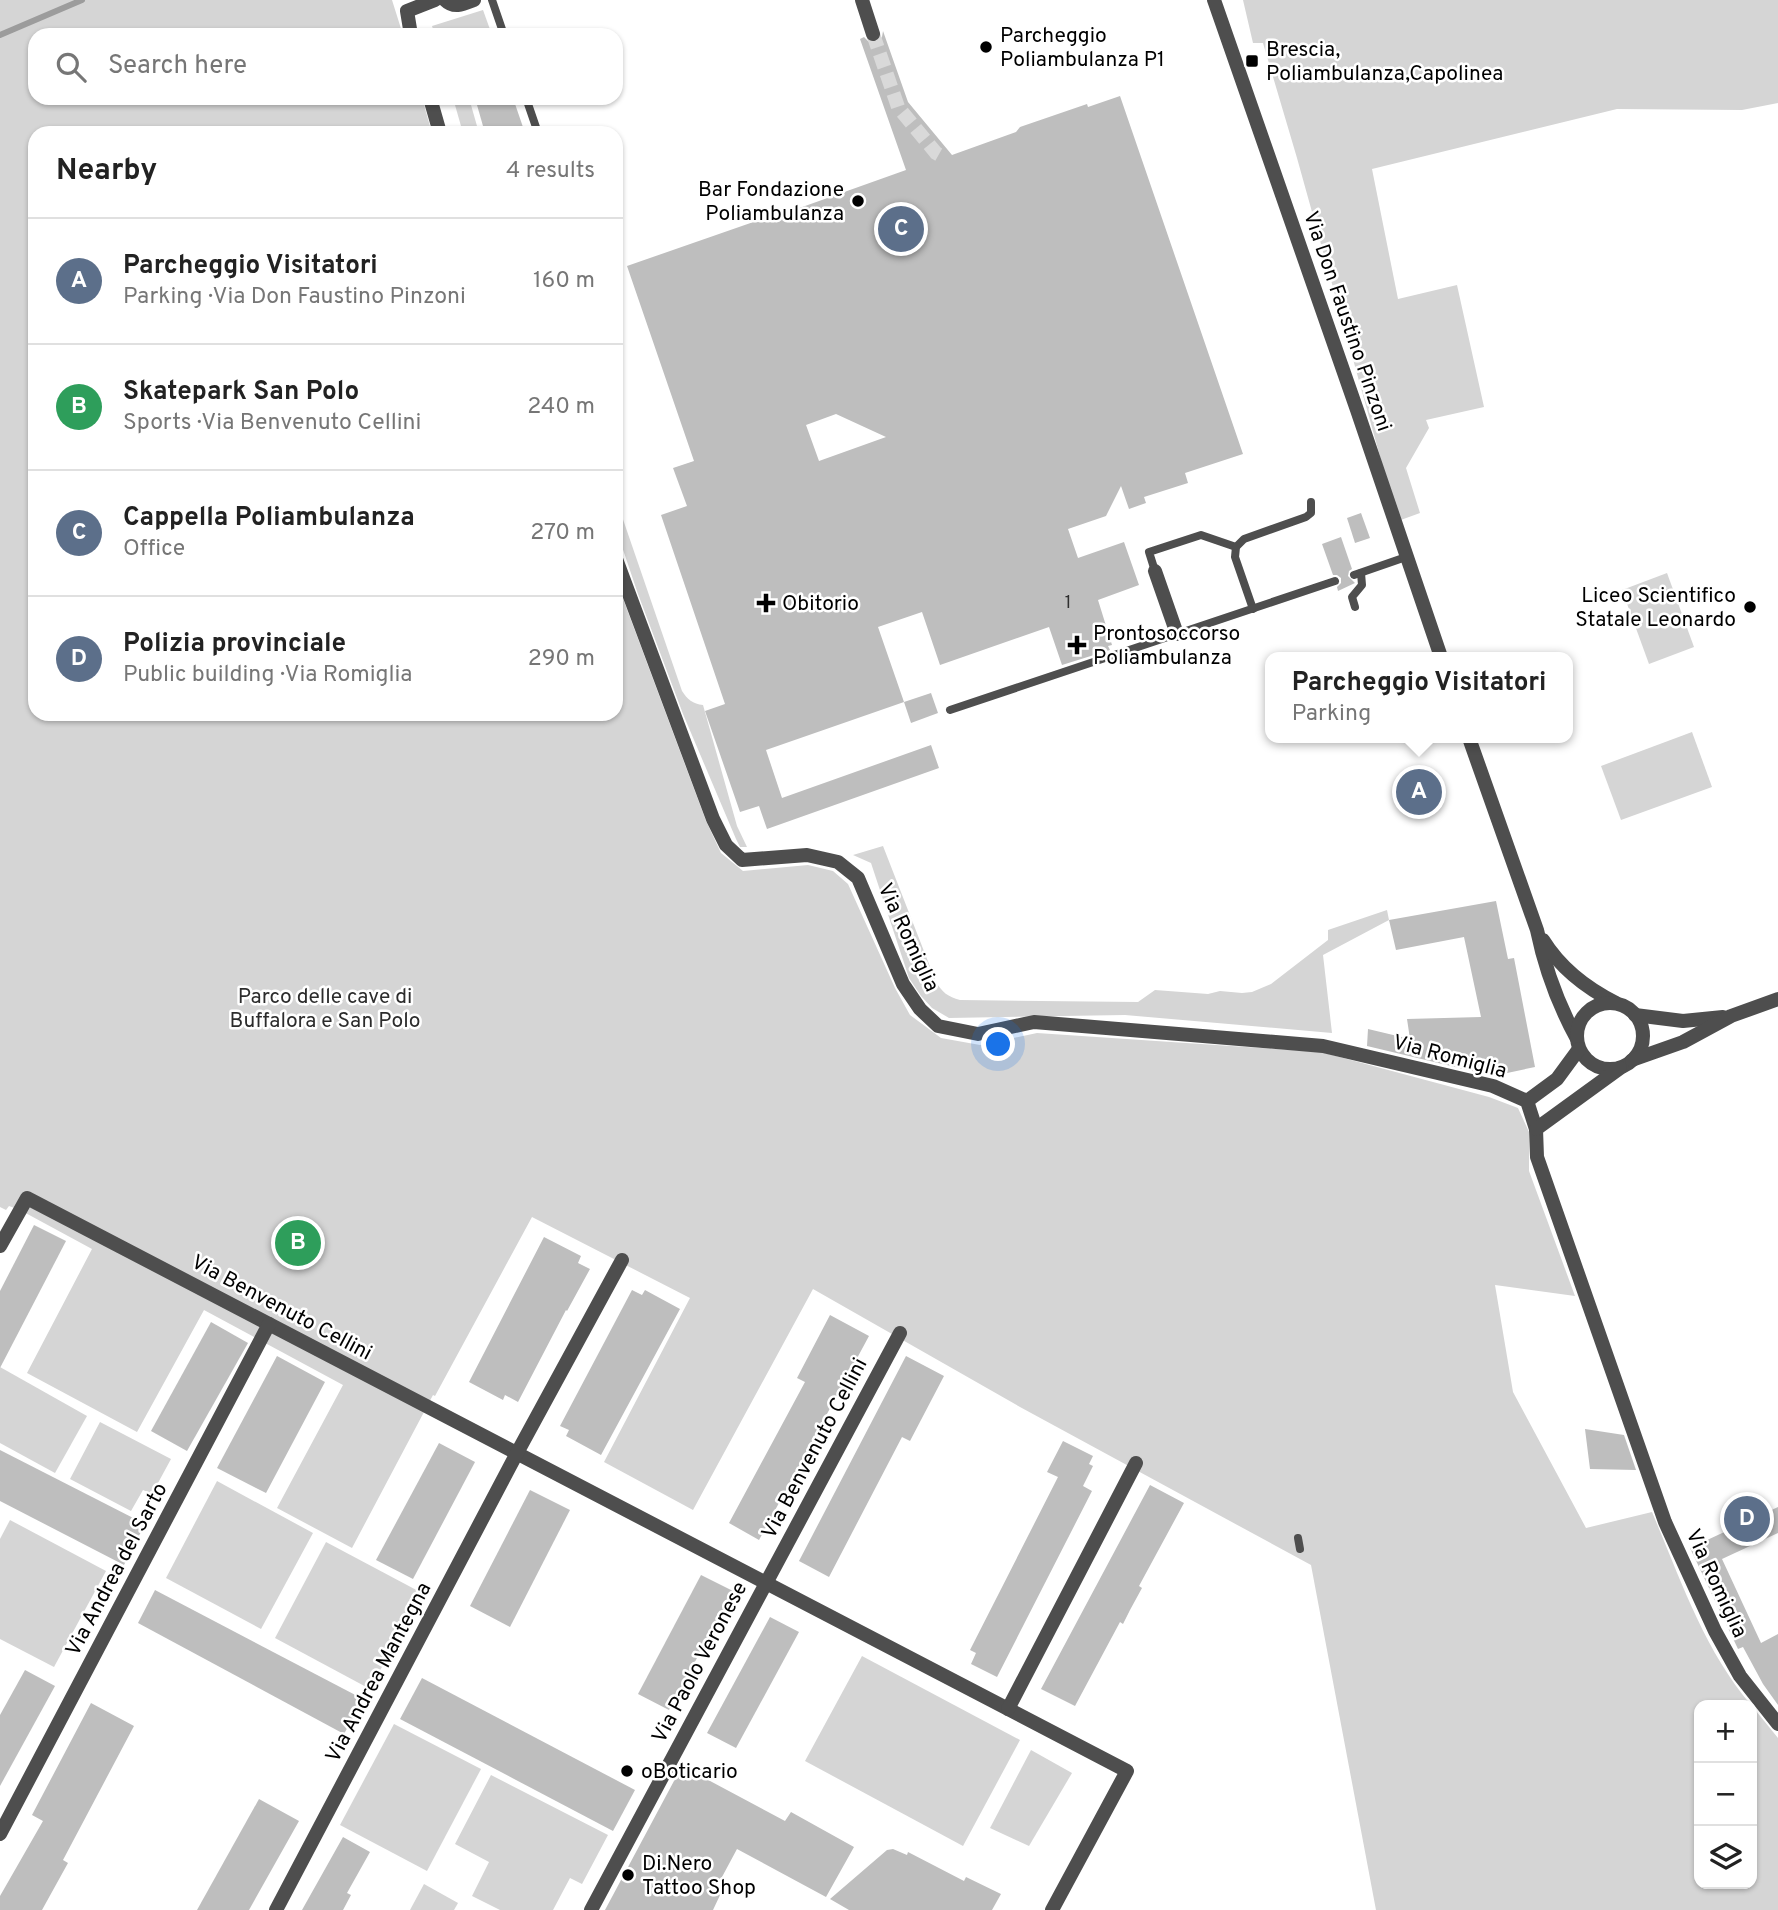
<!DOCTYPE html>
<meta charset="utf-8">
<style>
:root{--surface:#fff;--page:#f2f2f2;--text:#222;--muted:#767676;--line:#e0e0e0;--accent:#0f766e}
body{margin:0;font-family:Overpass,sans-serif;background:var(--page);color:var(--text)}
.controls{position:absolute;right:21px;bottom:21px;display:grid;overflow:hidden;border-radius:14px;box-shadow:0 2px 5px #0004}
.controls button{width:63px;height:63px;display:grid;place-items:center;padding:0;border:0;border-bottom:2px solid var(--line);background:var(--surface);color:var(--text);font:35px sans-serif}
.you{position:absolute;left:999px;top:1045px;width:24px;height:24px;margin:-18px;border:5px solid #fff;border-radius:50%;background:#1a73e8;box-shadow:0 0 0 10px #1a73e833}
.badge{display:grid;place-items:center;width:46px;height:46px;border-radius:50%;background:var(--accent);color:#fff;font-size:23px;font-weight:700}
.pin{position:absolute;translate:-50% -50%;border:4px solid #fff;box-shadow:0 2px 7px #0006}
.popup{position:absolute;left:1265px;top:652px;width:308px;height:91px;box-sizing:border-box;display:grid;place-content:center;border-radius:14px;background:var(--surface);filter:drop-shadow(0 2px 5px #0005);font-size:23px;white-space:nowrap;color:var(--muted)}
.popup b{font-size:26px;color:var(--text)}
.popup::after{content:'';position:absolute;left:50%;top:100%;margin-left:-14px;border:14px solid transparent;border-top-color:var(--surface)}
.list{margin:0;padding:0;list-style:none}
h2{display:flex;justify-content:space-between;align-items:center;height:91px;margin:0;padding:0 28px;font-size:30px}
h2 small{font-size:23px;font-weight:400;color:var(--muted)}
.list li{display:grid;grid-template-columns:46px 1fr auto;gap:21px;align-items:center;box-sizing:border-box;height:126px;padding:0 28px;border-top:2px solid var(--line)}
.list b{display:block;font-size:26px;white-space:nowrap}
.list p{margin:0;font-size:23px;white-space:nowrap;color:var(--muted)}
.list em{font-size:23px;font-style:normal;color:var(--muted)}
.icon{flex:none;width:38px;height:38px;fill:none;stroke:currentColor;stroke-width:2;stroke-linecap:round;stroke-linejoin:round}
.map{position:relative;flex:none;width:1778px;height:1910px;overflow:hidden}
.search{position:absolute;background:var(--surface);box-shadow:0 2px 5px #0004;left:28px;top:28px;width:595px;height:77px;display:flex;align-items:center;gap:18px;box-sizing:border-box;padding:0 24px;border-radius:21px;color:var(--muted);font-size:26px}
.panel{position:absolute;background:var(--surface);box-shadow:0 2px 5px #0004;left:28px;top:126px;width:595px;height:595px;border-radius:21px}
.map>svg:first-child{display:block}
</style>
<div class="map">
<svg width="1778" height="1910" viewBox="0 0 1778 1910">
<rect width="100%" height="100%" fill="#fff"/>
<g fill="#d5d5d5">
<path d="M0,0H392L403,35H35V98H422L432,133H35V714H616V580L706,821L721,853L743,871L808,865L833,871L848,884L895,988L910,1015L941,1038L980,1045L1037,1033L1321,1052L1489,1097L1518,1108L1529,1132V1171L1575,1296L1495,1285L1513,1392L1586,1528L1652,1512C1681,1580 1703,1648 1751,1705H1699V1884H1752V1706L1778,1738V1910H1376L1311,1565L1020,1407L813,1289L693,1510L604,1462L690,1298L532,1217L435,1396L433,1395L352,1548L277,1508L343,1385L204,1310L137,1432L27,1373L92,1249L20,1210L9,1206L6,1210L0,1207Z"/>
<polygon points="1243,0 1778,0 1778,103 1742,110 1617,109 1372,169 1398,299 1457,285 1484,407 1426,420 1429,428 1406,468 1420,513 1398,521 1297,158 1263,43 1253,43"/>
<polygon points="483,10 492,35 435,35 432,26"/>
<polygon points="453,98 469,98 479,133 463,133"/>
<path d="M616,499L682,691C687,699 693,704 703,705L737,826L747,847H740L736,839L683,714L638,594L616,529Z"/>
<polygon points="1667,573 1694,647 1649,664 1622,590"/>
<polygon points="1692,732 1712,787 1621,820 1601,766"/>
<path d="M883,846L936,982C942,992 948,997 960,1000L1138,1002L1155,990L1208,994L1220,991L1242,993L1252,992L1271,984L1328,940V930L1387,910L1389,920L1323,955L1332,1033L1125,1015L949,1018L932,1008L921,996L909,978L871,863L853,855Z"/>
<polygon points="0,1367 87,1416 55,1473 0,1443"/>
<polygon points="100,1422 171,1459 152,1494 143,1490 131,1511 70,1479"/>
<polygon points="217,1481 313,1533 261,1629 166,1578"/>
<polygon points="10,1520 106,1571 54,1667 0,1639 0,1539"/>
<polygon points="326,1542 422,1593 370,1689 275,1638"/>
<polygon points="862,1656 1020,1740 963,1846 805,1761"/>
<polygon points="394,1724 481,1769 427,1871 340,1825"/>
<polygon points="1031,1750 1072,1773 1029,1846 990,1828"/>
<polygon points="491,1775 608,1835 582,1884 570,1878 553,1910 500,1910 472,1896 489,1862 455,1844"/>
<polygon points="424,1884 458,1903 454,1910 410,1910"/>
</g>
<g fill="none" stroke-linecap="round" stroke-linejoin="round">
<polyline stroke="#9c9c9c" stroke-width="6" points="0,35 82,0"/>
</g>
<g fill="#bebebe" fill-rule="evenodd">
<path d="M883,31L908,102L952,155L1016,132L1020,127L1087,104L1088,107L1120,96L1243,454L1185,473L1188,483L1144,497L1146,503L1129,509L1121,486L1106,516L1068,529L1078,558L1124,542L1139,585L1098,600L1112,645L1108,646L1110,650L1062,665L1049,627L940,665L922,612L878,627L904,702L766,750L782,798L931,745L939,768L767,829L759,806L740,812L705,711L725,704L661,515L687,506L673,468L694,461L627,266L762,219L763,221L906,170L860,39L864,37L870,43H877L882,37ZM836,414L886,437L819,461L806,425Z"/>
<polygon points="475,98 513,98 525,133 485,133"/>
<polygon points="1361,513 1370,538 1355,543 1347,518"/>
<polygon points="1341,537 1352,569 1349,571 1348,576 1355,583 1338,591 1337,587 1341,583 1341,578 1337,575 1333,575 1322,544"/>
<polygon points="931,693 938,713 911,723 904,702"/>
<polygon points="1496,901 1508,959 1514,958 1535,1067 1493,1076 1367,1046 1368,1029 1410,1039 1407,1019 1481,1017 1464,937 1396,950 1389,920"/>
<polygon points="34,1225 66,1241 0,1368 0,1291"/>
<polygon points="544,1237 581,1256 578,1263 590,1269 567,1311 566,1310 518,1402 505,1395 503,1400 469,1382"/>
<polygon points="632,1290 642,1295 645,1290 680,1309 601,1455 566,1436 569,1430 560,1426"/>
<polygon points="830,1315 869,1336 759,1540 729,1523 805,1382 797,1378"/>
<polygon points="211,1322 248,1343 187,1451 151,1431"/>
<polygon points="277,1356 325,1382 266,1493 217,1468"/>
<polygon points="906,1356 944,1376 910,1441 902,1437 829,1577 799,1561"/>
<polygon points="1585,1429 1624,1435 1636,1470 1590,1469"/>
<polygon points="1063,1441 1093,1456 1089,1464 1093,1466 1083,1486 1092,1491 997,1677 971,1664 976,1653 970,1650 1058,1477 1047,1472"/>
<polygon points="439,1443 475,1462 413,1579 376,1560"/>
<polygon points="0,1450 145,1524 124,1565 0,1501"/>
<polygon points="1150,1485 1184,1503 1139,1586 1142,1588 1130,1610 1123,1624 1120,1622 1075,1706 1041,1689"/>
<polygon points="530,1490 570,1510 510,1627 470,1606"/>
<polygon points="1778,1507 1778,1533 1722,1559 1761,1643 1778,1634 1778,1705 1763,1684 1743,1647 1738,1649 1690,1548"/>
<polygon points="701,1575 733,1591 669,1710 638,1694"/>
<polygon points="155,1590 363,1699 344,1734 138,1623"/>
<polygon points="770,1617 799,1632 736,1748 707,1733"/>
<polygon points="25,1670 55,1686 0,1786 0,1715"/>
<polygon points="422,1678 635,1790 613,1831 400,1719"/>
<polygon points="91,1703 134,1726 63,1860 68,1863 42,1910 0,1910 0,1896 43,1821 32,1815"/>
<polygon points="682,1766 785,1821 791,1812 854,1847 826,1897 737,1849 715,1890 721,1893 713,1910 605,1910"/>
<polygon points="259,1799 299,1821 249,1910 197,1910"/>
<polygon points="343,1837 370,1852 347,1893 351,1895 343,1910 302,1910"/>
<polygon points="893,1849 907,1855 908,1852 964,1881 966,1877 1001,1894 992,1910 849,1910 830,1899 887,1850"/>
</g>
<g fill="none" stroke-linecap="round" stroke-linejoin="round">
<polyline stroke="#d9d9d9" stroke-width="14" stroke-dasharray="14 7" stroke-linecap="butt" points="873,34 898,107 936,153 943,157"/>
<g stroke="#4e4e4e" stroke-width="8">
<polyline points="492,0 504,35"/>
<polyline points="526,98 538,133"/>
<polyline points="1155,571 1149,552 1201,535 1236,547"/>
<polyline points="1354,575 1406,557"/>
<polyline points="1355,607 1352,597 1362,585 1361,573"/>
<polyline points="1253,609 1235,557 1236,547 1244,539 1306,517 1311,513 1311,502"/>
<polyline points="950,710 1335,581"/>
<polyline points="1298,1538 1300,1549"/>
</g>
<g stroke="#4e4e4e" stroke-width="14">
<path d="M445,0C454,9 464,4 474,0"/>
<polyline points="862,0 873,34"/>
<polyline points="1214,0 1357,410 1441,657"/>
<polyline points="411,35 407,11 435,0"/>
<polyline points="430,98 440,133"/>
<polyline points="616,559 713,819 726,845 742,860 807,855 838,862 858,878 903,984 920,1009 938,1026 978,1034 1034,1022 1323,1046 1493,1086 1527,1101 1536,1129 1537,1157 1665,1522 1715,1631 1740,1676 1778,1724"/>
<polyline points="1155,571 1177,634"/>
<path d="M1469,738L1537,930C1545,969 1558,1004 1577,1039"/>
<path d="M1543,940C1561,969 1586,988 1616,1003"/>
<circle cx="1610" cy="1036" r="33"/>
<polyline points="1635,1015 1683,1021 1723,1017"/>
<polyline points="1632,1060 1683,1042 1731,1016 1778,999"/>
<polyline points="1527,1101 1557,1079 1579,1049"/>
<polyline points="1536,1129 1620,1068"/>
<polyline points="0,1246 27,1198 1127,1771 1052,1910"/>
<polyline points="1008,1709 1136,1463"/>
<polyline points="0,1834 269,1324"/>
<polyline points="276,1910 517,1453 622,1260"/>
<polyline points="591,1910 900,1333"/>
</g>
</g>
<g fill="#000" stroke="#fff" stroke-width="2.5">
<circle cx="986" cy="47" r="7"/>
<rect x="1245" y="54" width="14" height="14" rx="3.5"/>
<circle cx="858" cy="201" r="7"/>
<path d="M762.5 592.5h7v7h7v7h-7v7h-7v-7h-7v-7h7z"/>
<circle cx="1750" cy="607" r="7"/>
<path d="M1073.5 634.5h7v7h7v7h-7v7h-7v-7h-7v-7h7z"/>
<circle cx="627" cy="1771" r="7"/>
<circle cx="628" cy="1875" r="7"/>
</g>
<g text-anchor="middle" stroke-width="5" stroke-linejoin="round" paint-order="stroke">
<g font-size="18" fill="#303030">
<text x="1068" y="608">1</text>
</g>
<g font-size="21" fill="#000" stroke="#fff" text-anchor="start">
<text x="1000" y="42">Parcheggio<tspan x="1000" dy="24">Poliambulanza P1</tspan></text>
<text x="1266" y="56">Brescia,<tspan x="1266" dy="24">Poliambulanza,Capolinea</tspan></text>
<text x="844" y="196" text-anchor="end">Bar Fondazione<tspan x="844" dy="24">Poliambulanza</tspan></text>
<text x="1736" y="602" text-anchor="end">Liceo Scientifico<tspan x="1736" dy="24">Statale Leonardo</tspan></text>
<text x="782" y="610">Obitorio</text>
<text x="1093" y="640">Prontosoccorso<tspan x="1093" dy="24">Poliambulanza</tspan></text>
<text x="641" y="1778">oBoticario</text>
<text x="642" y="1870">Di.Nero<tspan x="642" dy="24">Tattoo Shop</tspan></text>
</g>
<g font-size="21" fill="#000" stroke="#fff">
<text transform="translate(1348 321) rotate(71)" y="7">Via Don Faustino Pinzoni</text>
<text transform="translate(909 937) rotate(65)" y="7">Via Romiglia</text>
<text transform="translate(1450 1056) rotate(15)" y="7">Via Romiglia</text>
<text transform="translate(282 1307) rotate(28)" y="7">Via Benvenuto Cellini</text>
<text transform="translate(814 1448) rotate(-62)" y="7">Via Benvenuto Cellini</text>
<text transform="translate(116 1569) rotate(-62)" y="7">Via Andrea del Sarto</text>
<text transform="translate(1717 1583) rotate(65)" y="7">Via Romiglia</text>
<text transform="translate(699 1662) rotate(-62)" y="7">Via Paolo Veronese</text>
<text transform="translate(378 1672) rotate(-62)" y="7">Via Andrea Mantegna</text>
</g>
<g font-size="21" fill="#2c2c2c" stroke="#fff">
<text x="325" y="1003">Parco delle cave di<tspan x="325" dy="24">Buffalora e San Polo</tspan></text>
</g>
</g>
</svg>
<div class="controls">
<button>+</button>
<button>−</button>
<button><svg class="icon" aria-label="layers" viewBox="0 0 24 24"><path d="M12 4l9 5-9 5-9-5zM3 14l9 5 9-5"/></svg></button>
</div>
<div class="you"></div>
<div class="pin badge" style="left:1419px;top:792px;background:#5c6f8a">A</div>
<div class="popup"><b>Parcheggio Visitatori</b>Parking</div>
<div class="pin badge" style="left:298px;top:1243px;background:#2e9e5b">B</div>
<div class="pin badge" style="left:901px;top:229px;background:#5c6f8a">C</div>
<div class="pin badge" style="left:1747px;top:1519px;background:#5c6f8a">D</div>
<div class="search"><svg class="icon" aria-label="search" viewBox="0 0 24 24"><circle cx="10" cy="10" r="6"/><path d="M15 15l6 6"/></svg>Search here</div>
<section class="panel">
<h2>Nearby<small>4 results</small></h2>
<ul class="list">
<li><span class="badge" style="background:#5c6f8a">A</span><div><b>Parcheggio Visitatori</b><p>Parking · Via Don Faustino Pinzoni</p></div><em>160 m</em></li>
<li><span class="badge" style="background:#2e9e5b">B</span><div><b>Skatepark San Polo</b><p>Sports · Via Benvenuto Cellini</p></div><em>240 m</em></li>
<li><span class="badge" style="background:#5c6f8a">C</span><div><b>Cappella Poliambulanza</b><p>Office</p></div><em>270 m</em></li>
<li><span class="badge" style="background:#5c6f8a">D</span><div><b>Polizia provinciale</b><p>Public building · Via Romiglia</p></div><em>290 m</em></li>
</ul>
</section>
</div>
